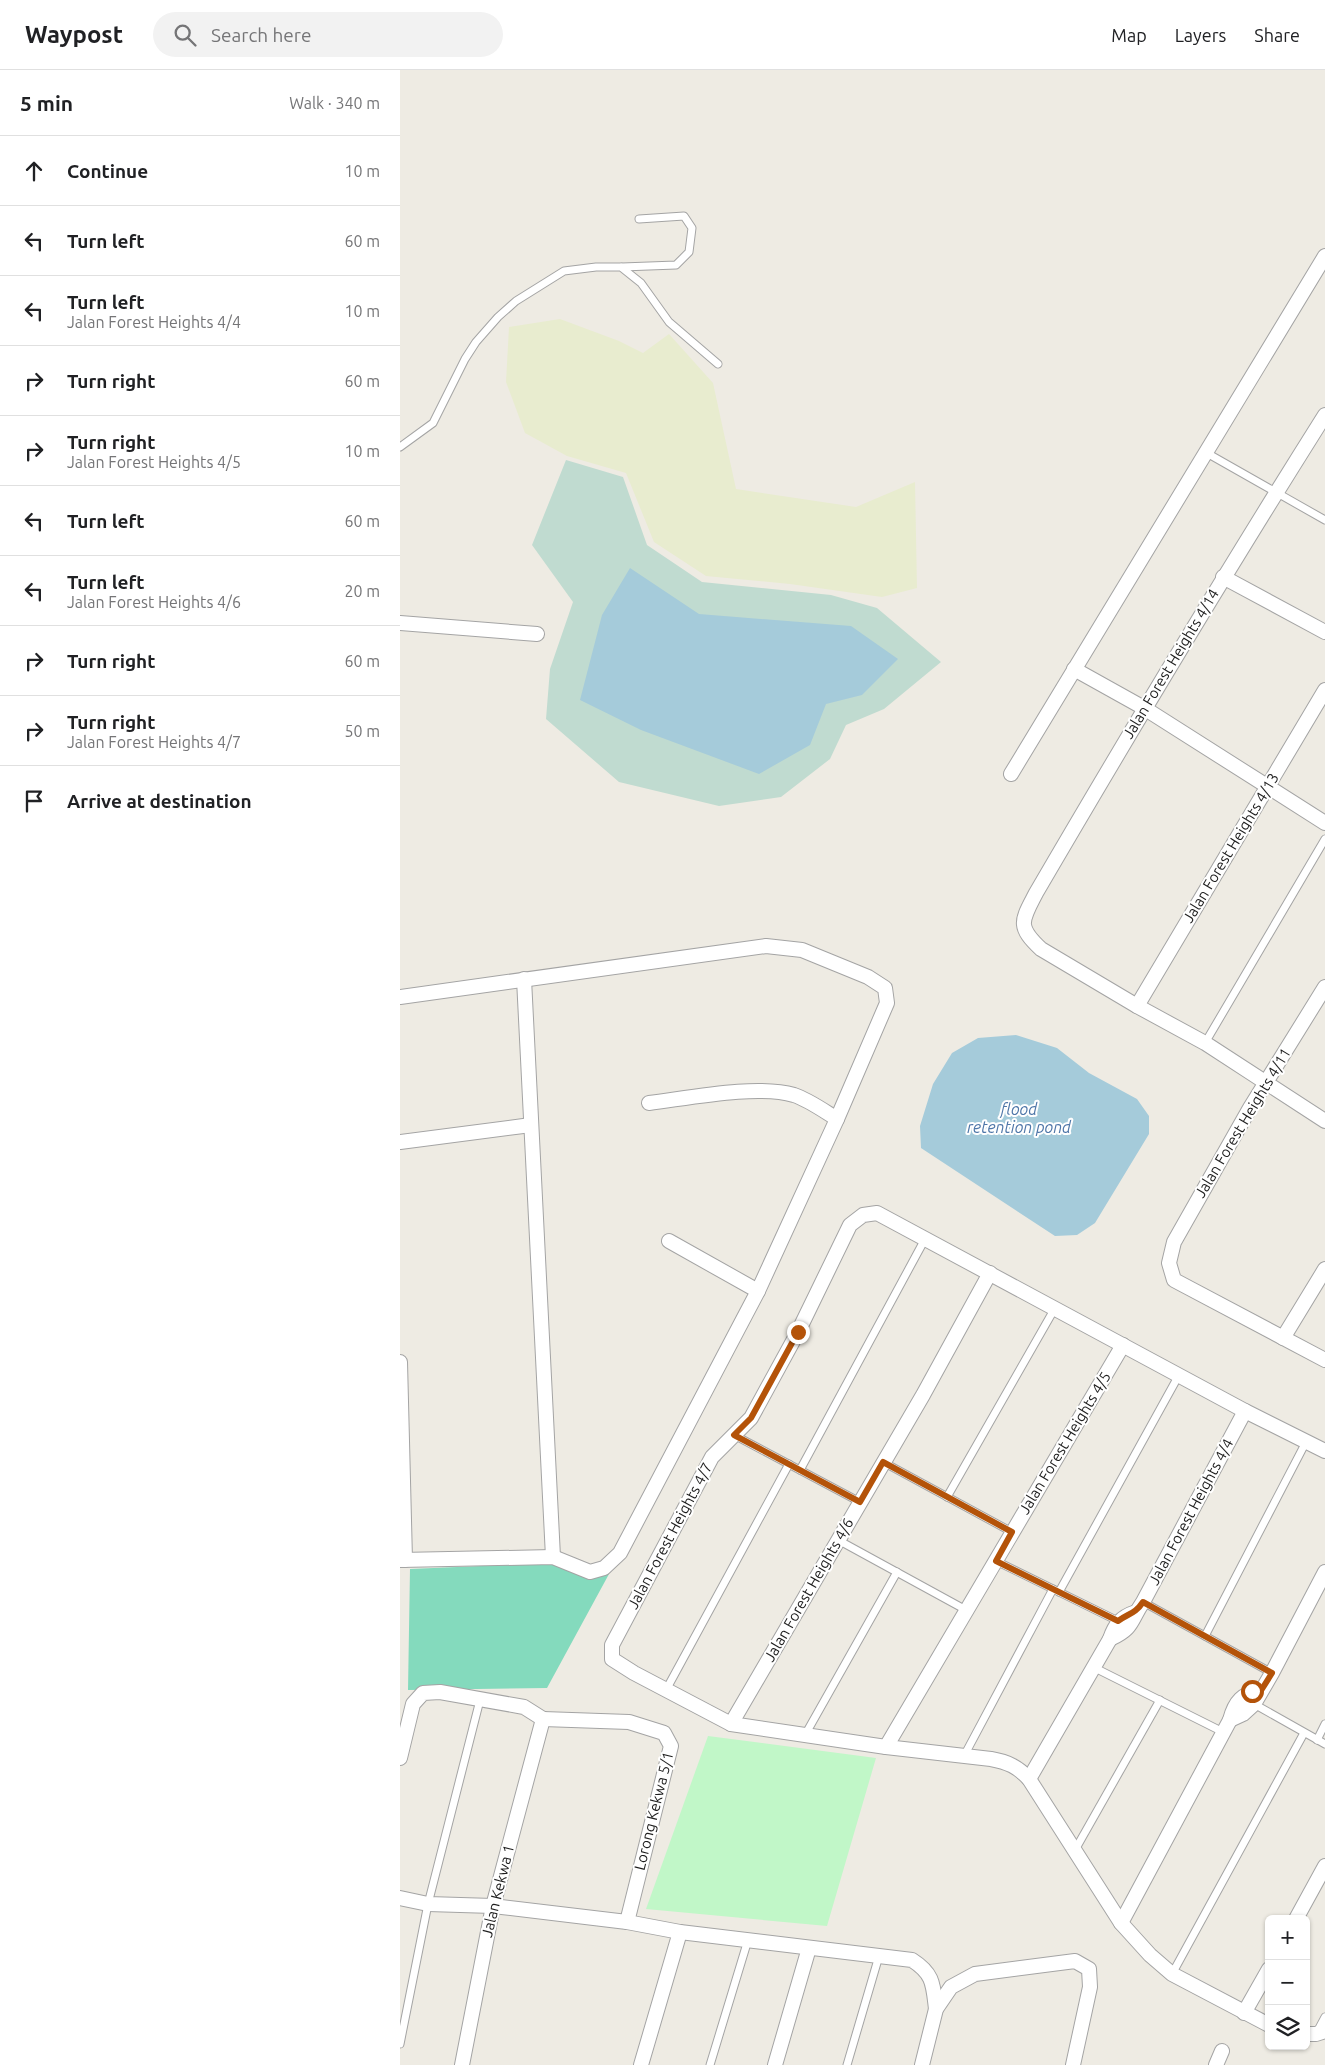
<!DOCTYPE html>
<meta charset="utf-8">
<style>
:root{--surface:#fff;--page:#f2f2f2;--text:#202124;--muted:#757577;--line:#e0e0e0}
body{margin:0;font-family:Ubuntu,sans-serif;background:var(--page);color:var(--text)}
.controls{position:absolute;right:15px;bottom:15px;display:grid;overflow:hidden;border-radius:8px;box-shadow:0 1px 4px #0004}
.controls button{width:45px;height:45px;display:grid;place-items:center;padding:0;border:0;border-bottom:1px solid var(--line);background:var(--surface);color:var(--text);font:25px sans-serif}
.stop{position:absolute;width:15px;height:15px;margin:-11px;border:4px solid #b45309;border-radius:50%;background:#fff}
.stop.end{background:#b45309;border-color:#fff;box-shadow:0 1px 5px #0008}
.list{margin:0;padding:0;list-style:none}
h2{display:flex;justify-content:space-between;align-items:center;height:65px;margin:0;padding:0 20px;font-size:21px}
h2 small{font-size:16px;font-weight:400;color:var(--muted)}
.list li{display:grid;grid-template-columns:32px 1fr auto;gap:15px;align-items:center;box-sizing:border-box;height:70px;padding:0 20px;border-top:1px solid var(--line)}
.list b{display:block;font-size:19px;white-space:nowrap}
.list p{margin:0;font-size:16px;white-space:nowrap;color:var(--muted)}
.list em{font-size:16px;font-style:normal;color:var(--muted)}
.icon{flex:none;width:28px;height:28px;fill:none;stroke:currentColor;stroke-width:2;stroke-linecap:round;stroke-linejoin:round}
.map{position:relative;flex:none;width:925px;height:1995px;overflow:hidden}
header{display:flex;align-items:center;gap:30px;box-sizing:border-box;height:70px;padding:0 25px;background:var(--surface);border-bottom:1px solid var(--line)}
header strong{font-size:24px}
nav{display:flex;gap:28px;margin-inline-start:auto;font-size:18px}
.search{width:350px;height:45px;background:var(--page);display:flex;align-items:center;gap:12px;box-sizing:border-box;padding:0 18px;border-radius:28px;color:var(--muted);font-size:19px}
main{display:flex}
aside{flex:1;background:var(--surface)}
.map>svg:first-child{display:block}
</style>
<header>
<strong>Waypost</strong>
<div class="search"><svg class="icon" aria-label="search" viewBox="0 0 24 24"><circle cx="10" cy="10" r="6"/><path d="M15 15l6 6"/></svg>Search here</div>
<nav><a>Map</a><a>Layers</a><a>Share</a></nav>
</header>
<main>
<aside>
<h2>5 min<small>Walk · 340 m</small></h2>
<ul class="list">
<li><svg class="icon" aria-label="ahead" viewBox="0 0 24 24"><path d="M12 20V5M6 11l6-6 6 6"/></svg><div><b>Continue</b></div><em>10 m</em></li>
<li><svg class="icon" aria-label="left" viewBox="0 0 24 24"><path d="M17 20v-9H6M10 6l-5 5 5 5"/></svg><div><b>Turn left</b></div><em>60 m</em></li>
<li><svg class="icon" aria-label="left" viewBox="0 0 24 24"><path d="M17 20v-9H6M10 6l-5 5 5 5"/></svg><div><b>Turn left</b><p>Jalan Forest Heights 4/4</p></div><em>10 m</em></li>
<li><svg class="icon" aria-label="right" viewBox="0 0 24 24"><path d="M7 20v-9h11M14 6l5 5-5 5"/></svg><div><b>Turn right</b></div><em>60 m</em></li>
<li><svg class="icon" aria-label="right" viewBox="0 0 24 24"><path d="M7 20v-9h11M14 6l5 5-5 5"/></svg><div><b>Turn right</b><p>Jalan Forest Heights 4/5</p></div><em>10 m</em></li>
<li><svg class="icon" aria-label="left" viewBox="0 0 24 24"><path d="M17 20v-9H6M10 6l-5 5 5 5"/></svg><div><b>Turn left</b></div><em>60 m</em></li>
<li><svg class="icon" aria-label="left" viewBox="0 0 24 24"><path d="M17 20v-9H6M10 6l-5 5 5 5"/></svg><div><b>Turn left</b><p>Jalan Forest Heights 4/6</p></div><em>20 m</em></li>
<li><svg class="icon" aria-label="right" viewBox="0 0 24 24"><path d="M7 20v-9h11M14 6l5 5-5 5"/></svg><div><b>Turn right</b></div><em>60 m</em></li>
<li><svg class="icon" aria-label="right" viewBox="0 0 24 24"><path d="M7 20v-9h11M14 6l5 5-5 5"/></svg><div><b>Turn right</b><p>Jalan Forest Heights 4/7</p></div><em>50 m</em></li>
<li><svg class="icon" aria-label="arrive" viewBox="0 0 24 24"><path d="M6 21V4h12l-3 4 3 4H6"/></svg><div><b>Arrive at destination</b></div></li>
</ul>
</aside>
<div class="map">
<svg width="925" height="1995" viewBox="0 0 925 1995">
<rect width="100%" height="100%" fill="#eeebe3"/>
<polygon fill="#e8eccf" points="160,249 219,271 243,283 269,264 313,313 336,419 456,437 515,412 517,518 482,527 390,514 306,506 254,472 226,403 167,386 125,363 106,312 109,257"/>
<polygon fill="#c0dbd0" points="166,390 223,407 247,475 302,512 431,525 477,538 541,592 484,639 446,655 430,689 381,727 319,736 219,712 146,649 150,599 173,532 132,475"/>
<polygon fill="#c1f7c8" points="308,1666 476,1688 427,1856 246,1839"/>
<polygon fill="#84dabd" points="152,1493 183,1507 209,1504 147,1618 8,1620 10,1499"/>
<g fill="#a5cbda">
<polygon points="230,498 299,544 451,556 498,589 462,625 426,634 410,675 359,704 241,660 180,630 202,545"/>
<polygon points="616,965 657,978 689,1003 737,1029 749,1046 749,1064 695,1153 677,1165 655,1166 521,1078 520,1056 533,1014 552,983 578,968"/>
</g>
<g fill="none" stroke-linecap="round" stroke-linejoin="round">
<g stroke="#a4a4a4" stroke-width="9">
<g id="service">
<polyline points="222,197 276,195 289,182 292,158 284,146 239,149"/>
<polyline points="0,377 33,353 65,289 76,272 98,247 116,231 164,201 196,197 221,197 241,213 269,252 318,294"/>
<polyline points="805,382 925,450"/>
<polyline points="805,973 925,769"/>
<polyline points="334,1365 460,1432"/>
<polyline points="483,1392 612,1462"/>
<polyline points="400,1400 525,1169"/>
<polyline points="547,1427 655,1238"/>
<polyline points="438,1470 566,1540"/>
<polyline points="596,1491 718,1551"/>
<polyline points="659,1522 779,1305"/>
<polyline points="743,1532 872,1603"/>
<polyline points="805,1566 906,1372"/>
<polyline points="693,1597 823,1662"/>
<polyline points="266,1620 389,1394"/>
<polyline points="854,1634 925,1674"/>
<polyline points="405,1665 497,1502"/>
<polyline points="917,1670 925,1654"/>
<polyline points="564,1686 653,1519"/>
<polyline points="675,1780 760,1630"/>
<polyline points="772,1904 904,1663"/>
<polyline points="917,1962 925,1947"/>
<polyline points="0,1974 28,1834 80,1630"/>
<polyline points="310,1995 348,1870"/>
<polyline points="447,1995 479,1886"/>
</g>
</g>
<g stroke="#a4a4a4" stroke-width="16">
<g id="minor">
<path d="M925,345C826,502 730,662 636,823C622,850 616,856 641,879L737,936L805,973L925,1051"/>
<polyline points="823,507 925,562"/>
<polyline points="0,553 137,564"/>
<polyline points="674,599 744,638 925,753"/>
<polyline points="611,704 925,186"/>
<polyline points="124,909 153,1487"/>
<polyline points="925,917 850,1038 774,1172 769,1193 774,1210 925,1290"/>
<polyline points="0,927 366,876 402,880 468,907 485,918 487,933 437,1049 358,1221 220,1483 204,1498 190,1502 153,1487 0,1490"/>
<polyline points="737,936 925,620"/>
<path d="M249,1033C289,1028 357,1014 394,1025C409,1030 424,1041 437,1049"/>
<polyline points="0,1072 131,1055"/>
<polyline points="269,1171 358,1221"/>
<polyline points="883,1268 925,1199"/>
<polyline points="0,1292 5,1490"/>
<path d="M710,1569C734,1558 730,1551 743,1532L845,1341"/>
<polyline points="143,1649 229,1652 264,1663 271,1676 227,1852"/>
<polyline points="830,1650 843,1644 854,1634 872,1603 925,1502"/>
<polyline points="331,1654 523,1325 590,1203"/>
<polyline points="486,1677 723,1275"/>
<polyline points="0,1688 13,1634 23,1623 40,1622 124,1637 143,1649"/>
<path d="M629,1709L710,1569C715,1554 721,1547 736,1542"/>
<path d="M0,1828L28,1834L93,1836L227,1852L280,1862L512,1890C534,1904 533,1915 536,1939"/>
<polyline points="896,1849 925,1796"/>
<path d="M721,1853L830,1650C835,1631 842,1624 862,1619"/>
<polyline points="844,1943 869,1899"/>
<path d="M869,1955L772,1904L750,1885L721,1853L629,1709C618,1697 608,1692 591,1689L486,1677L331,1654L234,1603L212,1589V1575L312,1387L351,1348L398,1262L450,1155L463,1145L477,1143L845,1341L925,1381"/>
<polyline points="906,1964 916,1964 925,1961"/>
<polyline points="62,1995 93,1836 143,1649"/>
<polyline points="241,1995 280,1862"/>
<polyline points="375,1995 409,1878"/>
<polyline points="522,1995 536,1939 551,1917 575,1904 675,1891 689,1899 690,1917 673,1995"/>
<polyline points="816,1995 822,1981"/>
</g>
</g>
<use href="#service" stroke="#fff" stroke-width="7"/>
<use href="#minor" stroke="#fff" stroke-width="14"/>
</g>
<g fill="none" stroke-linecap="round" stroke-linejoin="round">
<path stroke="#b45309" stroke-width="6" d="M398,1262L351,1348L334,1365L460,1432L483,1392L612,1462L596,1491L718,1551C729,1543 735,1544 743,1532L872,1603L862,1619L852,1621"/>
</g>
<g text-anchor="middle" stroke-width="4" stroke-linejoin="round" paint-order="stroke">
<g font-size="15" fill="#1d1d1d" stroke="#fff">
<text transform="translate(771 594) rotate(-59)" y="5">Jalan Forest Heights 4/14</text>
<text transform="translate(831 778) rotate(-59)" y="5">Jalan Forest Heights 4/13</text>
<text transform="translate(843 1053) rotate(-59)" y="5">Jalan Forest Heights 4/11</text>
<text transform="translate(665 1373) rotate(-59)" y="5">Jalan Forest Heights 4/5</text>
<text transform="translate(791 1442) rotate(-62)" y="5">Jalan Forest Heights 4/4</text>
<text transform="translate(270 1466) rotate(-62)" y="5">Jalan Forest Heights 4/7</text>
<text transform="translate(409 1520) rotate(-60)" y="5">Jalan Forest Heights 4/6</text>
<text transform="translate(254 1741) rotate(-76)" y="5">Lorong Kekwa 5/1</text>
<text transform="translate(98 1821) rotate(-76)" y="5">Jalan Kekwa 1</text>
</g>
<g font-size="16" font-style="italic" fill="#4e76a8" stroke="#fff">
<text x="619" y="1045">flood<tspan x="619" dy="18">retention pond</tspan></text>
</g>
</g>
</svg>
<div class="controls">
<button>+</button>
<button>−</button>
<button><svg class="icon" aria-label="layers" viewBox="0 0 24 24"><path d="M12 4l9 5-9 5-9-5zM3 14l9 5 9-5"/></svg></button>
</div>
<div class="stop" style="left:852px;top:1621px"></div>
<div class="stop end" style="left:398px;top:1262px"></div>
</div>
</main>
